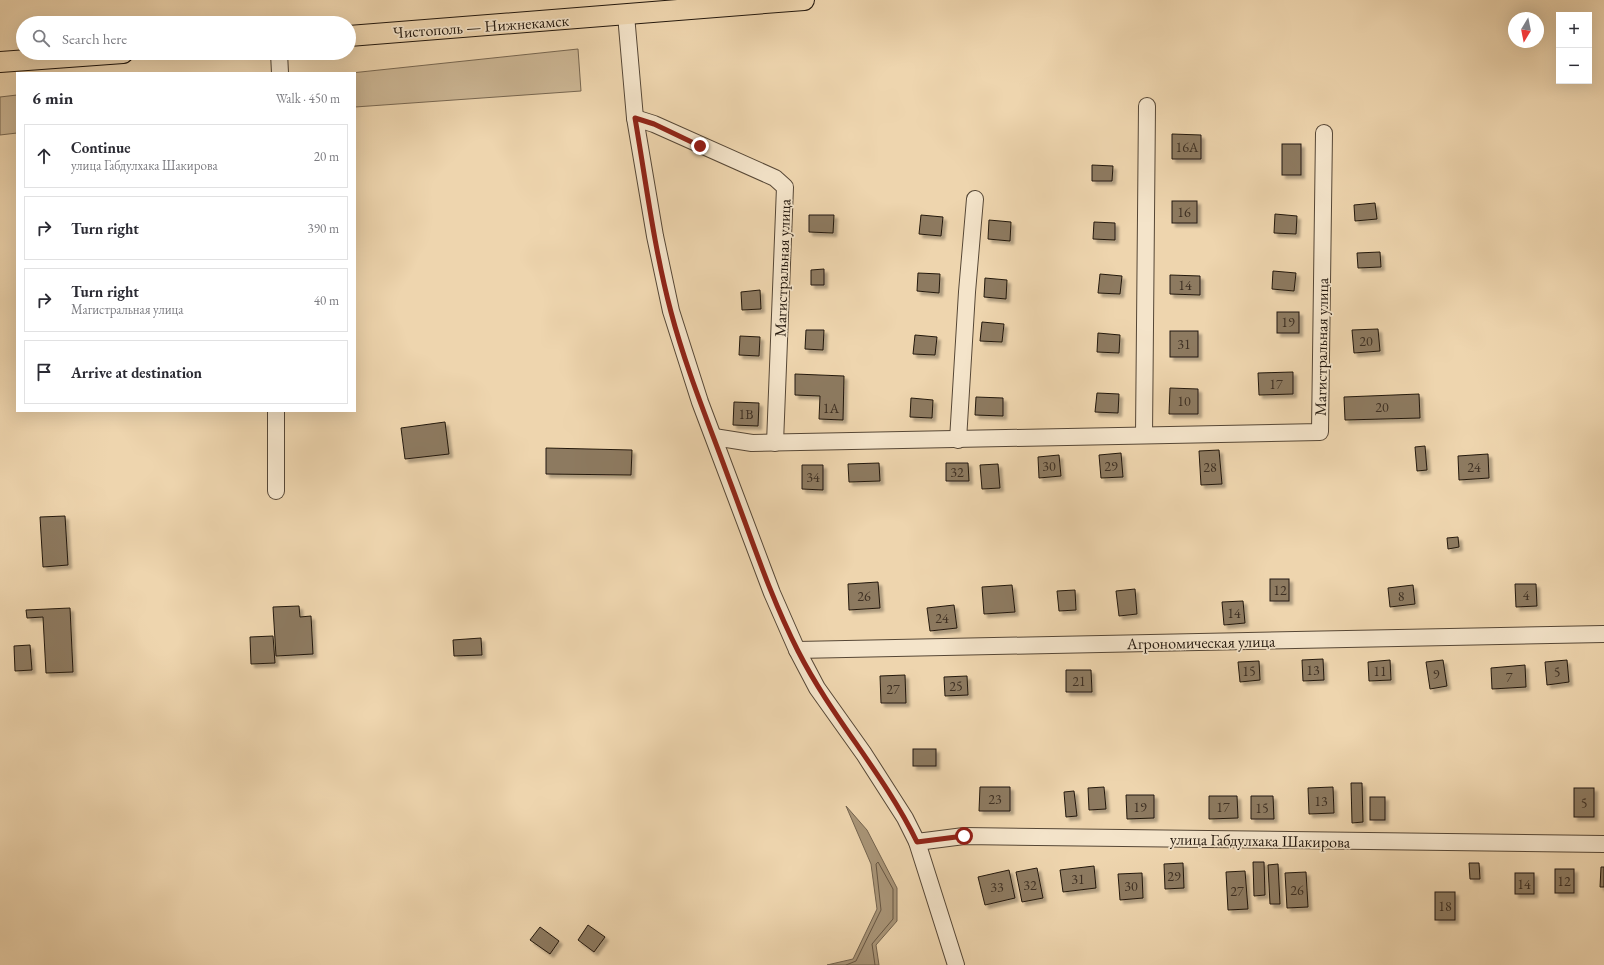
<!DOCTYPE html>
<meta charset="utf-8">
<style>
:root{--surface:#fff;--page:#f7f7f7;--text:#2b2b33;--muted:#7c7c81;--line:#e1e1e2}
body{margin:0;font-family:"EB Garamond",serif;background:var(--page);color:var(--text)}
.controls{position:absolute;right:12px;top:12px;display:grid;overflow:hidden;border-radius:0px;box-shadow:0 4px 16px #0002}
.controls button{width:36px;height:36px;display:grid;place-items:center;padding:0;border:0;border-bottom:1px solid var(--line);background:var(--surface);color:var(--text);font:20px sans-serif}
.compass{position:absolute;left:1508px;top:12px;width:36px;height:36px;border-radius:50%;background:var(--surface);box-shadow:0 4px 16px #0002;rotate:190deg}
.stop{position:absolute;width:12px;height:12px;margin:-9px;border:3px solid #8f2418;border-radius:50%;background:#fff}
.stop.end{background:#8f2418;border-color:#fff;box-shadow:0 1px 4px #0008}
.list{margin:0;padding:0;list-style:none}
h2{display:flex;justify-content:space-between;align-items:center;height:52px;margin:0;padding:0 16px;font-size:17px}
h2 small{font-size:13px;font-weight:400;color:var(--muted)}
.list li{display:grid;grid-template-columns:26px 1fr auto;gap:12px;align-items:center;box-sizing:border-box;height:64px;margin:0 8px 8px;padding:0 8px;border:1px solid var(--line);border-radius:0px}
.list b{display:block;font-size:15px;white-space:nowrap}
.list p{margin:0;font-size:13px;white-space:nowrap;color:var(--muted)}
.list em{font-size:13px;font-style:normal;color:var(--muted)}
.icon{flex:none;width:22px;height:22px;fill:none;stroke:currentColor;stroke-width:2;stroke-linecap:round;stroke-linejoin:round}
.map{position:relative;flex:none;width:1604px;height:965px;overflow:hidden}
.search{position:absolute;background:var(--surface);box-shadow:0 4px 16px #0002;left:16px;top:16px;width:340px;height:44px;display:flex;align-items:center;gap:10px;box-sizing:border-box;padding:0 14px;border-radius:22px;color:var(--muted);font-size:15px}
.panel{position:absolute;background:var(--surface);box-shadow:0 4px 16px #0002;left:16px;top:72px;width:340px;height:340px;border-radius:0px}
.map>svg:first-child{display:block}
</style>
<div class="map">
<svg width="1604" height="965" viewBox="0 0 1604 965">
<defs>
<filter id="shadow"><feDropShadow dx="3.5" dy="3.5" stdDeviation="1" flood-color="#0004"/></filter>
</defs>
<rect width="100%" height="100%" fill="#eed5ae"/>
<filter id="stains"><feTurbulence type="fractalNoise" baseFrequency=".005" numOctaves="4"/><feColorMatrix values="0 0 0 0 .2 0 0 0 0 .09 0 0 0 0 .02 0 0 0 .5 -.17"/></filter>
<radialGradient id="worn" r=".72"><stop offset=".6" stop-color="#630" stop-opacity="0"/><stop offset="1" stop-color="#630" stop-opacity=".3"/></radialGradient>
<g fill="#cbb593" stroke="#776650">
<polygon points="578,49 581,91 355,107 355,73 351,73"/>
<polygon points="17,95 17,133 0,135 0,97"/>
</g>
<polygon fill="#a99578" stroke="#73634e" points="846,806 867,830 897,888 897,921 876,945 879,965 827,965 853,959 877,909 871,864"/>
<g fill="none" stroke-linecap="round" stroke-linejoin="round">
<polyline stroke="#665643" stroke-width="1" points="846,965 856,961 881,910 876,864 878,862 893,889 893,919 872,944 875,965"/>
</g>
<g fill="#8d7a61" stroke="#23180e" filter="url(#shadow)">
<polygon points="1172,134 1201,135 1201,159 1172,159"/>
<rect x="1282" y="144" width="19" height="31"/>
<polygon points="1092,165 1113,166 1112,181 1092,181"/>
<rect x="1172" y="201" width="25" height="22"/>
<polygon points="1375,203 1377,219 1355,221 1354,205"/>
<polygon points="1275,214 1297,216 1296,234 1274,233"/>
<polygon points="809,215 834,215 833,233 809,232"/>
<polygon points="921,215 943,217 941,236 919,234"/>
<polygon points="989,220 1011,222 1010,241 988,239"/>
<polygon points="1094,222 1115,223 1115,240 1093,239"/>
<polygon points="1380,252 1381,267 1358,268 1357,253"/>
<polygon points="824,269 824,285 811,285 811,270"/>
<polygon points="1273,271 1296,273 1294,291 1272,289"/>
<polygon points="918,273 940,274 939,293 917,291"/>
<polygon points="1100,274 1122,276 1120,294 1098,293"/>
<polygon points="1170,275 1200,276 1200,295 1170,294"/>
<polygon points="985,278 1007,280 1006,299 984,297"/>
<polygon points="760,290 761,309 742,310 741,292"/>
<rect x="1277" y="312" width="22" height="21"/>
<polygon points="982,322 1004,324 1002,342 980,341"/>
<polygon points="1378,329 1380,351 1354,353 1352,330"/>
<polygon points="806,330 824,330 823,350 805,349"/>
<rect x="1170" y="331" width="28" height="26"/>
<polygon points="1098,333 1120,335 1119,353 1097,352"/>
<polygon points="915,335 937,337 935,355 913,354"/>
<polygon points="740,336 760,337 759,356 739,355"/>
<polygon points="1293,372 1293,394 1259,395 1258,373"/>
<polygon points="795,374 844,376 843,420 819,419 820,396 795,395"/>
<polygon points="1170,388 1198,389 1198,414 1169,414"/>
<polygon points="1097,393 1119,394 1118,413 1095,412"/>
<polygon points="1419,394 1420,418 1345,420 1344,397"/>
<polygon points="976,397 1003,398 1003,416 975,415"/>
<polygon points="911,398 933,400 932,418 910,417"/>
<polygon points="734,402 759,403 758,426 733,425"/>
<polygon points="445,422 449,454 405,459 401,428"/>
<polygon points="1425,446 1427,470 1417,471 1415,447"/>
<polygon points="546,448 632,450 631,475 546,474"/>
<polygon points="1219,450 1222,484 1201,485 1199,451"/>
<polygon points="1121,453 1123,477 1101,478 1099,455"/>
<polygon points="1488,454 1489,478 1459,480 1458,456"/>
<polygon points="1059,455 1061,476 1039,478 1038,457"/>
<polygon points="879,463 880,481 849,482 848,464"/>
<polygon points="946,463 968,463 969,481 946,481"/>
<polygon points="998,464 1000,488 982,489 980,465"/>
<polygon points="802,465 823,465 823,490 802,489"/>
<polygon points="65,516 68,565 43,567 40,517"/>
<polygon points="1458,537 1459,547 1448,549 1447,538"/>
<rect x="1270" y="579" width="19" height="22"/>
<polygon points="878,582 880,608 849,610 848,584"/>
<polygon points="1515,584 1536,584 1537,606 1516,607"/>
<polygon points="1012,585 1015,612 984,614 982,587"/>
<polygon points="1413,585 1415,604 1390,607 1388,588"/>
<polygon points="1135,589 1137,614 1119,616 1116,591"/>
<polygon points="1075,590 1076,610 1059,611 1057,591"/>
<polygon points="1243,601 1245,623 1224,625 1222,602"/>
<polygon points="954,605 957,628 930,631 927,608"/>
<polygon points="299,606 300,617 311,616 313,654 276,656 273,607"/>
<polygon points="70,608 73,672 46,673 43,617 27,618 26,610"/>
<polygon points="273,636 275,663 251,664 250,637"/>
<polygon points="481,638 482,655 454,656 453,640"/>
<polygon points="30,645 32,670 15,671 14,646"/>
<polygon points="1323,659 1324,680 1303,681 1302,660"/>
<polygon points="1390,660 1391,680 1369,681 1368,662"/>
<polygon points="1443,660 1447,686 1430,689 1426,662"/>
<polygon points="1567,660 1569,682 1547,685 1545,662"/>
<polygon points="1259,661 1260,680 1240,682 1238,662"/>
<polygon points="1525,665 1526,687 1492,689 1491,668"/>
<polygon points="1066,670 1091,670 1092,692 1066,692"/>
<polygon points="905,675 906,703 881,703 880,676"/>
<polygon points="967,676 968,695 945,696 944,677"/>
<rect x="913" y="749" width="23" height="17"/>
<polygon points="1351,783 1362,783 1363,822 1352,823"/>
<polygon points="980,787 1010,787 1010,811 979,811"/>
<polygon points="1104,787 1106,809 1089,810 1088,788"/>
<polygon points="1333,787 1334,813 1309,814 1308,788"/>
<rect x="1574" y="788" width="20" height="29"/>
<polygon points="1074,791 1077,816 1066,817 1064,792"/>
<polygon points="1126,795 1154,795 1154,818 1127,819"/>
<polygon points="1209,796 1237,796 1238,818 1209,819"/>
<polygon points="1251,796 1273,796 1274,819 1251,819"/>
<rect x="1370" y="797" width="15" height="23"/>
<polygon points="1253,862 1264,862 1265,895 1254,896"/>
<polygon points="1183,863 1184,888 1165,889 1164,864"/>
<polygon points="1469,863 1479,863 1480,879 1470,879"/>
<polygon points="1278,864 1280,904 1270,904 1268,865"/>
<polygon points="1094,866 1096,888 1063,892 1060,870"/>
<polygon points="1601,867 1604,867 1604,887 1600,887"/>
<polygon points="1037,868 1043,898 1022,902 1016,872"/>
<rect x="1555" y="869" width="19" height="24"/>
<polygon points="1009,870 1015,898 985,905 978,877"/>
<polygon points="1245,871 1248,909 1228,910 1226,872"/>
<polygon points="1306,872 1308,907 1287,908 1285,873"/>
<polygon points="1142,873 1143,898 1120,900 1118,874"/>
<rect x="1515" y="873" width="19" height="21"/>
<rect x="1435" y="892" width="20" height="28"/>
<polygon points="588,925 605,937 594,952 578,940"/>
<polygon points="540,927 559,941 550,954 530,940"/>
</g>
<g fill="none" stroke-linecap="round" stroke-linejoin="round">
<g stroke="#564736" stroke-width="18">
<g id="minor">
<polyline points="626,15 635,118 655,236 671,311 700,402 772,593 797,650 817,688 864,754 905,818 917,842 956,965"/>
<polyline points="279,53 280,73"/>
<polyline points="635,118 654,124 775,178 785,187 775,443"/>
<polyline points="1144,435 1147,106"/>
<polyline points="714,437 752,443 1320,432 1324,133"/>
<polyline points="958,440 967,292 975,199"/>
<polyline points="276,491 276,411"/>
<polyline points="797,650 1604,634"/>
<polyline points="917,842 964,836 1604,844"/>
</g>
</g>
<g stroke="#23180e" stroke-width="22">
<g id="major">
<polyline points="349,36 804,0"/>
<polyline points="0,62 123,53"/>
</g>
</g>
<use href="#minor" stroke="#f4e4ca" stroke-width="16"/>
<use href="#major" stroke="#eed5ae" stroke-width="20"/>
</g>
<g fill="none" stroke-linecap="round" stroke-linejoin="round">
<path stroke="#8f2418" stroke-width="5" d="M700,146L654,124L635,118C646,182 654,248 671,312C686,369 709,424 729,479C751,537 770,596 798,651C832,718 884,774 917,842L964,836"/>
</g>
<g text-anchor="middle" stroke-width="3.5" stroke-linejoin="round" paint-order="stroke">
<g font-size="14" fill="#3e3023">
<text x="1187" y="152">16А</text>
<text x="1184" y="217">16</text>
<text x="1185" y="290">14</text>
<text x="1288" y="327">19</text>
<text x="1366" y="346">20</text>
<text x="1184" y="349">31</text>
<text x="1276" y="389">17</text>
<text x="1184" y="406">10</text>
<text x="1382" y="412">20</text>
<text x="831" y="413">1А</text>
<text x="746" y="419">1В</text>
<text x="1049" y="471">30</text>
<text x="1111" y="471">29</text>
<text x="1210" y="472">28</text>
<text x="1474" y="472">24</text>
<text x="957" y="477">32</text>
<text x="813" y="482">34</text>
<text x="1280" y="595">12</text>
<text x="1526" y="600">4</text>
<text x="864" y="601">26</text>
<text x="1401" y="601">8</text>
<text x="1234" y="618">14</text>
<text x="942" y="623">24</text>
<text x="1313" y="675">13</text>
<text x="1249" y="676">15</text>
<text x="1380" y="676">11</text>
<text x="1557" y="677">5</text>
<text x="1436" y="679">9</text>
<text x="1509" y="682">7</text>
<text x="1079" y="686">21</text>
<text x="956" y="691">25</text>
<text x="893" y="694">27</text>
<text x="995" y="804">23</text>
<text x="1321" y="806">13</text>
<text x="1584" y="808">5</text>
<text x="1140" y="812">19</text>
<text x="1223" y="812">17</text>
<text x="1262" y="813">15</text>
<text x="1174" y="881">29</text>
<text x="1078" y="884">31</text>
<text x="1564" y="886">12</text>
<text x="1524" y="889">14</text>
<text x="1030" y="890">32</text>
<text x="1131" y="891">30</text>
<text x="997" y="892">33</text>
<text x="1297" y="895">26</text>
<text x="1237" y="896">27</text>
<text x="1445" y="911">18</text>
</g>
<g font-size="16" fill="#23180e" stroke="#f4e4ca">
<text transform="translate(481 26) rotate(-4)" y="6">Чистополь — Нижнекамск</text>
<text transform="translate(782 268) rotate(-88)" y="6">Магистральная улица</text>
<text transform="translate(1321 347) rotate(-89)" y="6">Магистральная улица</text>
<text transform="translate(1201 642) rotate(-1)" y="6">Агрономическая улица</text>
<text transform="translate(1260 840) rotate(1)" y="6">улица Габдулхака Шакирова</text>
</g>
</g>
<rect width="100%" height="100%" filter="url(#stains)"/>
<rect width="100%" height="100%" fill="url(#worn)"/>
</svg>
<div class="controls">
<button>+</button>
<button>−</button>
</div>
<svg class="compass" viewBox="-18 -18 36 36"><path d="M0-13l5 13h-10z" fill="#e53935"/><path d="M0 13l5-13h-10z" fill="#7c7c81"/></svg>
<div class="stop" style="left:964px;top:836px"></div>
<div class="stop end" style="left:700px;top:146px"></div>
<div class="search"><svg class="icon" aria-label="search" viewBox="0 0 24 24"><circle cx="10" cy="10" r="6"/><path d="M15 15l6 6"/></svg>Search here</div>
<section class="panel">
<h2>6 min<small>Walk · 450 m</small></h2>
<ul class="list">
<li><svg class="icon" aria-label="ahead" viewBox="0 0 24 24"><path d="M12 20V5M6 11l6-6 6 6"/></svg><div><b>Continue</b><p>улица Габдулхака Шакирова</p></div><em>20 m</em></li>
<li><svg class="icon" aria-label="right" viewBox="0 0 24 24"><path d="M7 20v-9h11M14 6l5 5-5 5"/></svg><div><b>Turn right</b></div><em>390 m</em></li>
<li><svg class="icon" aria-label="right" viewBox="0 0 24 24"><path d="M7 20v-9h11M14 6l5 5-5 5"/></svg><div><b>Turn right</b><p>Магистральная улица</p></div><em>40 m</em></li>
<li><svg class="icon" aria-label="arrive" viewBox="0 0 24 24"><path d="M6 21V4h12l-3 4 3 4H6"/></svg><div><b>Arrive at destination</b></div></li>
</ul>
</section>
</div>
